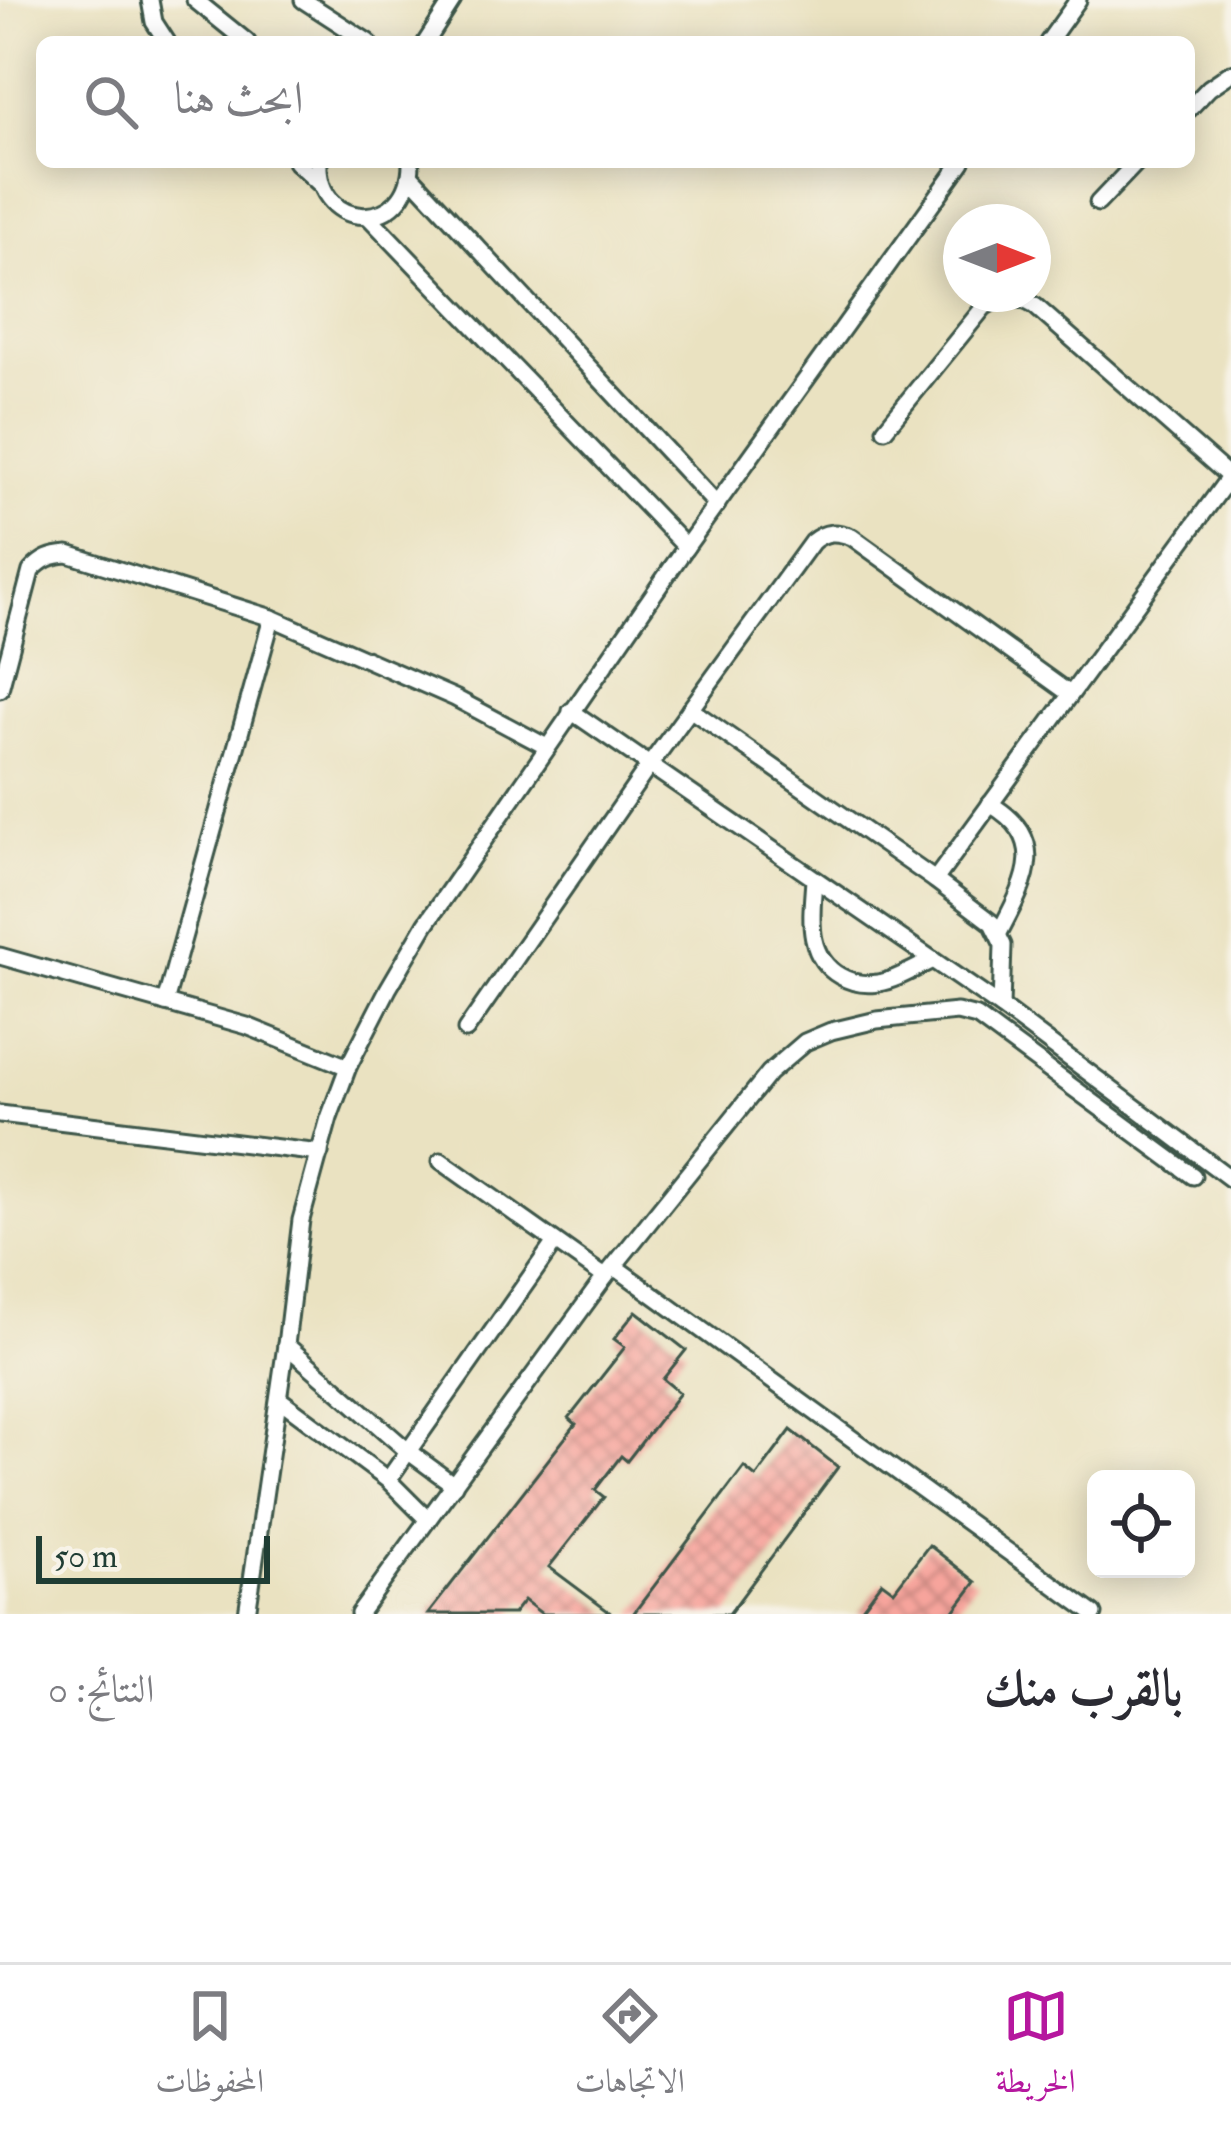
<!DOCTYPE html>
<html lang="ar">
<meta charset="utf-8">
<style>
:root{--surface:#fff;--page:#f7f7f7;--text:#2b2b33;--muted:#7c7c81;--line:#e1e1e2;--accent:#b5179e}
body{margin:0;font-family:"IM FELL Double Pica",Amiri,serif;background:var(--page);color:var(--text);direction:rtl}
.controls{position:absolute;right:36px;bottom:36px;display:grid;overflow:hidden;border-radius:18px;box-shadow:0 6px 30px #0003}
.controls button{width:108px;height:108px;display:grid;place-items:center;padding:0;border:0;border-bottom:3px solid var(--line);background:var(--surface);color:var(--text);font:60px sans-serif}
.compass{position:absolute;left:943px;top:204px;width:108px;height:108px;border-radius:50%;background:var(--surface);box-shadow:0 6px 30px #0003;rotate:90deg}
.scale{position:absolute;left:36px;bottom:30px;width:234px;box-sizing:border-box;padding-left:12px;border:6px solid #1f3d34;border-top:0;font-size:33px;line-height:42px;white-space:nowrap;color:#1f3d34;-webkit-text-stroke:9px #f7f3e8;paint-order:stroke}
.list{margin:0;padding:0;list-style:none}
h2{display:flex;justify-content:space-between;align-items:center;height:156px;margin:0;padding:0 48px;font-size:51px}
h2 small{font-size:39px;font-weight:400;color:var(--muted)}
.icon{flex:none;width:66px;height:66px;fill:none;stroke:currentColor;stroke-width:2;stroke-linecap:round;stroke-linejoin:round}
.map{position:relative;flex:none;width:1231px;height:1614px;overflow:hidden;direction:ltr}
.search{position:absolute;background:var(--surface);box-shadow:0 6px 30px #0003;left:36px;right:36px;top:36px;height:132px;display:flex;align-items:center;gap:30px;box-sizing:border-box;padding:0 42px;border-radius:18px;color:var(--muted);font-size:45px}
.sheet{height:348px;background:var(--surface)}
nav{display:flex;justify-content:space-around;align-items:center;box-sizing:border-box;height:168px;border-top:3px solid var(--line);background:var(--surface);font-size:33px;color:var(--muted)}
nav a{display:grid;justify-items:center;gap:6px}
nav .on{color:var(--accent)}
.map>svg:first-child{display:block}
</style>
<div class="map">
<svg width="1231" height="1614" viewBox="0 0 1231 1614">
<defs>
<pattern id="building-cross-hatch" width="8" height="8" patternUnits="userSpaceOnUse" patternTransform="scale(3)"><rect width="8" height="8" fill="#f7a49c"/><path d="M0 0l8 8M0 8l8-8" fill="none" stroke="#c78780"/></pattern>
</defs>
<rect width="100%" height="100%" fill="#f7f3e8"/>
<filter id="ink" filterUnits="userSpaceOnUse"><feTurbulence type="fractalNoise" baseFrequency=".00833" numOctaves="2"/><feDisplacementMap in="SourceGraphic" scale="24" xChannelSelector="R" yChannelSelector="G"/><feConvolveMatrix kernelMatrix="1 2 1 2 8 2 1 2 1" color-interpolation-filters="sRGB"/></filter>
<filter id="wash" filterUnits="userSpaceOnUse"><feTurbulence type="fractalNoise" baseFrequency=".004" numOctaves="4" result="noise"/><feDisplacementMap in="SourceGraphic" scale="48" xChannelSelector="R" yChannelSelector="G"/><feGaussianBlur stdDeviation="2.7" result="paint"/><feColorMatrix in="noise" values="0 0 0 0 0 0 0 0 0 0 0 0 0 0 0 0 0 1.4 0 .05"/><feComposite in="paint" operator="in"/></filter>
<g filter="url(#wash)">
<rect width="100%" height="100%" fill="#eae2c1"/>
<g id="blocks">
<g fill="url(#building-cross-hatch)">
<polygon points="636,1311 686,1350 663,1379 680,1393 627,1461 621,1456 595,1490 604,1497 549,1567 612,1614 542,1614 524,1600 513,1614 428,1614 576,1424 569,1418 625,1347 614,1339"/>
<polygon points="791,1430 838,1467 729,1614 633,1614 744,1467 756,1477"/>
<polygon points="929,1545 976,1582 952,1614 858,1614 882,1582 894,1591"/>
</g>
</g>
</g>
<g filter="url(#ink)">
<use href="#blocks" fill-opacity="0" stroke="#3d5649" stroke-width="3"/>
<g fill="none" stroke-linecap="round" stroke-linejoin="round">
<g stroke="#3d5649" stroke-width="21">
<g id="lane">
<polyline points="150,0 154,22 167,42"/>
<polyline points="195,0 247,42"/>
<polyline points="303,0 368,42"/>
<polyline points="426,42 453,0"/>
<polyline points="1048,42 1078,0"/>
<polyline points="1189,109 1209,88 1231,73"/>
<polyline points="296,162 320,184"/>
<path d="M319,162C316,232 411,235 411,162"/>
<polyline points="411,176 717,505"/>
<polyline points="1098,203 1137,162"/>
<polyline points="368,216 686,547"/>
<path d="M885,429L984,307C1001,295 1018,295 1035,306L1231,478"/>
<path d="M0,689L31,571C42,559 51,555 68,554L272,618L455,698L547,747"/>
<polyline points="690,709 935,880 992,923 1003,945 1001,1007"/>
<polyline points="571,711 1001,1007 1231,1179"/>
<path d="M990,804C1052,840 1025,883 999,933"/>
<path d="M814,879C812,914 804,955 840,976C852,983 865,985 878,983C897,980 915,968 933,960"/>
<polyline points="935,880 1231,475"/>
<polyline points="0,956 247,1026 348,1067"/>
<polyline points="165,1003 272,618"/>
<path d="M466,1030L649,766L812,542C825,531 836,531 852,537L1070,694"/>
<polyline points="0,1114 320,1153"/>
<polyline points="441,1161 605,1277"/>
<polyline points="615,1267 1094,1614"/>
<polyline points="286,1345 409,1452 454,1485"/>
<polyline points="279,1399 388,1480 428,1520"/>
<polyline points="388,1480 555,1242"/>
<polyline points="247,1614 286,1345 301,1220 329,1118 348,1067 388,989 426,924 686,547 962,162"/>
<polyline points="359,1614 605,1277 769,1073 805,1042 831,1031 877,1020 957,1012 977,1017 1193,1176"/>
</g>
</g>
<use href="#lane" stroke="#fff" stroke-width="15"/>
</g>
</g>
</svg>
<div class="controls">
<button><svg class="icon" aria-label="locate" viewBox="0 0 24 24"><circle cx="12" cy="12" r="6"/><path d="M12 2v4M12 18v4M2 12h4M18 12h4"/></svg></button>
</div>
<svg class="compass" viewBox="-18 -18 36 36"><path d="M0-13l5 13h-10z" fill="#e53935"/><path d="M0 13l5-13h-10z" fill="#7c7c81"/></svg>
<div class="scale">50 m</div>
<div class="search"><svg class="icon" aria-label="search" viewBox="0 0 24 24"><circle cx="10" cy="10" r="6"/><path d="M15 15l6 6"/></svg>ابحث هنا</div>
</div>
<section class="sheet">
<h2>بالقرب منك<small>النتائج: 0</small></h2>
<ul class="list">
</ul>
</section>
<nav>
<a class="on"><svg class="icon" aria-label="map" viewBox="0 0 24 24"><path d="M3 6l6-2 6 2 6-2v14l-6 2-6-2-6 2zM9 4v14M15 6v14"/></svg>الخريطة</a>
<a><svg class="icon" aria-label="directions" viewBox="0 0 24 24"><path d="M12 3l9 9-9 9-9-9zM9 14v-3h6M13 9l2 2-2 2"/></svg>الاتجاهات</a>
<a><svg class="icon" aria-label="saved" viewBox="0 0 24 24"><path d="M7 4h10v16l-5-4-5 4z"/></svg>المحفوظات</a>
</nav>
